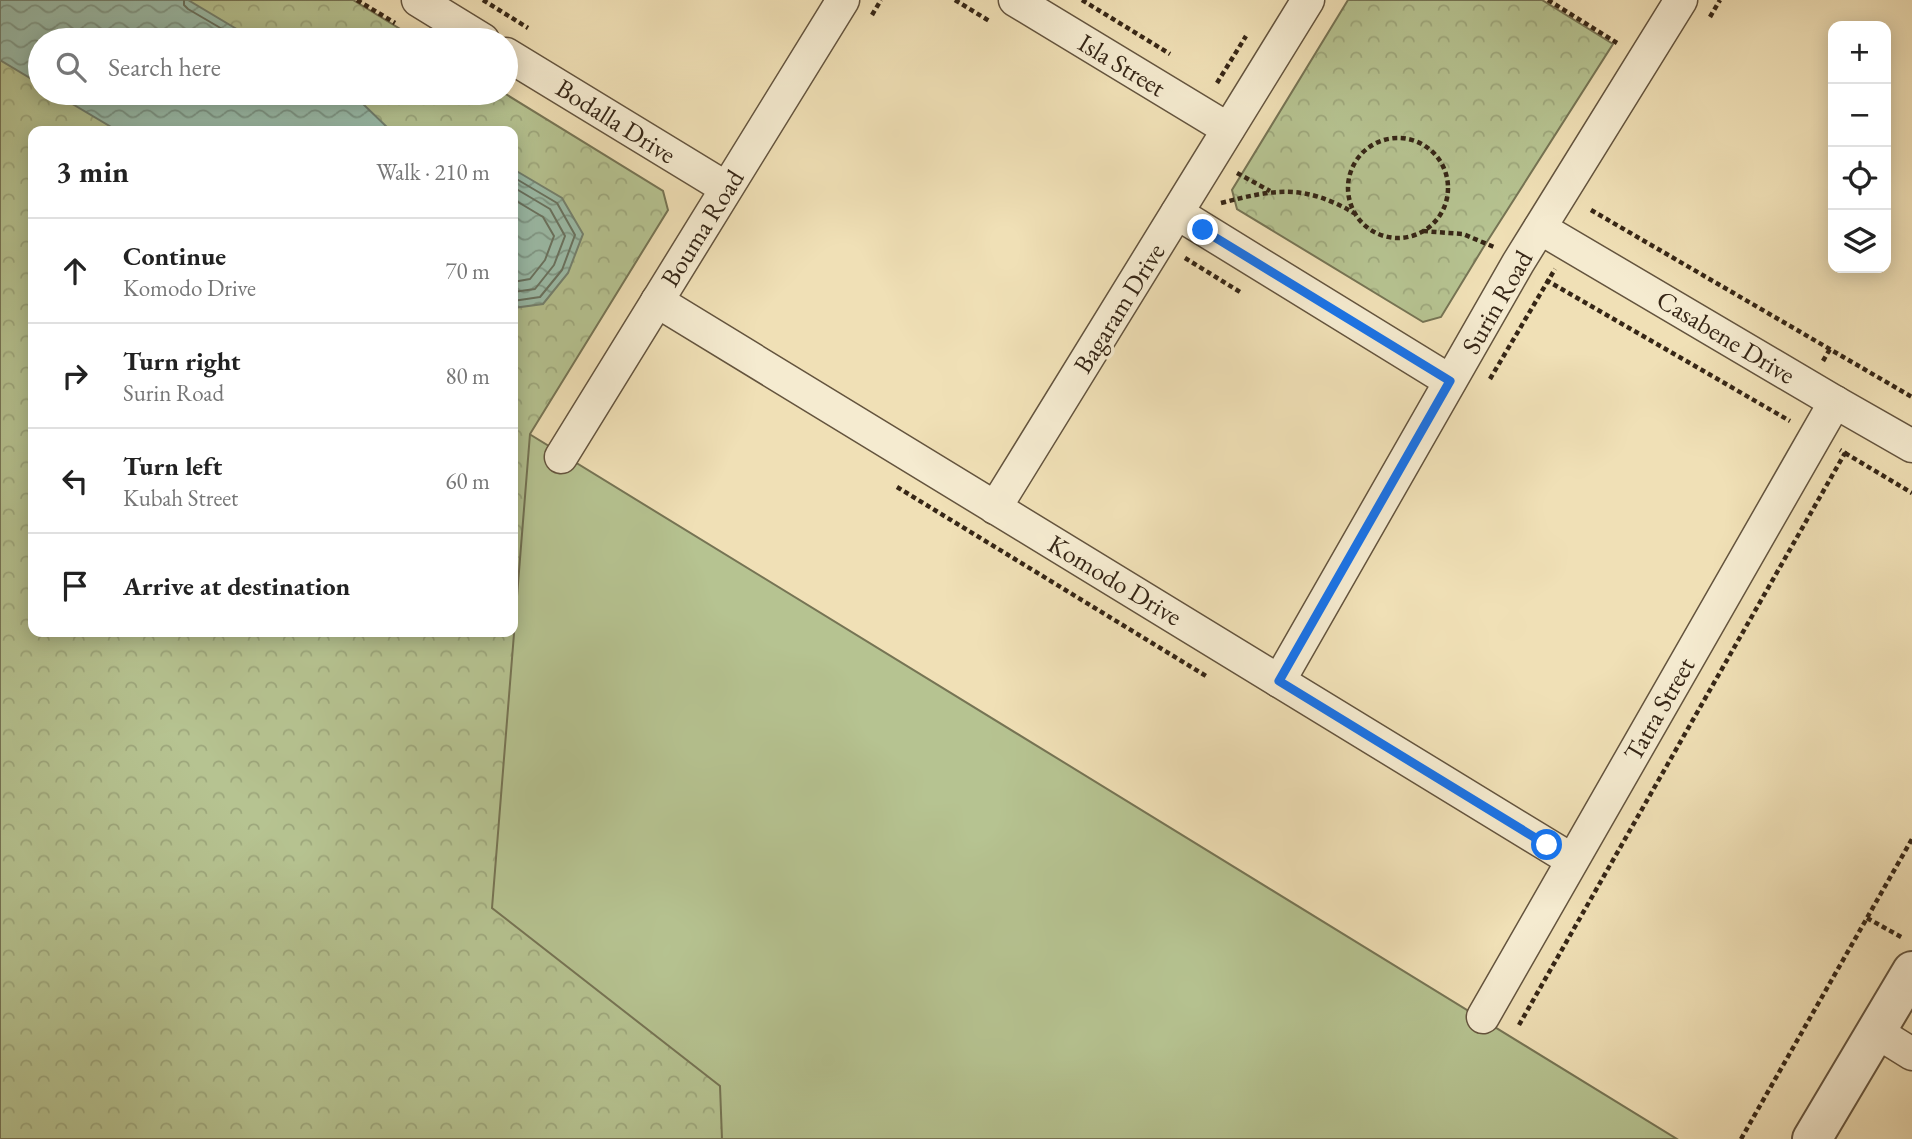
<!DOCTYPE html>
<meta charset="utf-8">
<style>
:root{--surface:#fff;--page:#f2f2f2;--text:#222;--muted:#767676;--line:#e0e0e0}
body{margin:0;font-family:"EB Garamond",serif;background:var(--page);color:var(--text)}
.controls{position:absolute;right:21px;top:21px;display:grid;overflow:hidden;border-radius:14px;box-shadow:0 4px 18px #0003}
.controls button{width:63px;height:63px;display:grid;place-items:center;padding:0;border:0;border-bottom:2px solid var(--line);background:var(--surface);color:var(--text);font:35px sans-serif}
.stop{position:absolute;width:21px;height:21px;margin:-16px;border:5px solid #1a73e8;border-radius:50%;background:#fff}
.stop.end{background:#1a73e8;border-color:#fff;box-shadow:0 2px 7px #0008}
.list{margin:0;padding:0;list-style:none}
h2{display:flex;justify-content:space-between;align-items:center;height:91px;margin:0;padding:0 28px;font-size:30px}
h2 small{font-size:23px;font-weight:400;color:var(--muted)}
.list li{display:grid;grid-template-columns:46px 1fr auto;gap:21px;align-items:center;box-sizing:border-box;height:105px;padding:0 28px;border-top:2px solid var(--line)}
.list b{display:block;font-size:26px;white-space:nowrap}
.list p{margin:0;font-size:23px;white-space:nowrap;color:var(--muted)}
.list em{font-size:23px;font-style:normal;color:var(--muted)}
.icon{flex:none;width:38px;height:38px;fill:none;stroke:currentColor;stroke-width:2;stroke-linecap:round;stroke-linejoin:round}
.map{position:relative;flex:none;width:1912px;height:1139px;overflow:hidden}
.search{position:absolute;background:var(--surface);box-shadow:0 4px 18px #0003;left:28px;top:28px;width:490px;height:77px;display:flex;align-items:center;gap:18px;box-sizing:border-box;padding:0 24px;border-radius:38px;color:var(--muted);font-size:26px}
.panel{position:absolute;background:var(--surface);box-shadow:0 4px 18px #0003;left:28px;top:126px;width:490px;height:511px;border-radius:14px}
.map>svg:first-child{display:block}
</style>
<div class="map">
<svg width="1912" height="1139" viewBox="0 0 1912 1139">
<defs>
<pattern id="forest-crowns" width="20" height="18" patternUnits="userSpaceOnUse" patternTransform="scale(1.75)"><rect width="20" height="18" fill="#b6c391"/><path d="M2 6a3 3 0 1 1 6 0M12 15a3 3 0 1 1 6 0" fill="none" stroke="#9da77c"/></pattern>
<pattern id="water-waves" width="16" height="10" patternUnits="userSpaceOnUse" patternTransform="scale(1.75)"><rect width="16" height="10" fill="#9bbdaa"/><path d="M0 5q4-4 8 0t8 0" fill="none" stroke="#7f9989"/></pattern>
</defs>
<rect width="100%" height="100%" fill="#f0e0b6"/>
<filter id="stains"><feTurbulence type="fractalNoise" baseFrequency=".00286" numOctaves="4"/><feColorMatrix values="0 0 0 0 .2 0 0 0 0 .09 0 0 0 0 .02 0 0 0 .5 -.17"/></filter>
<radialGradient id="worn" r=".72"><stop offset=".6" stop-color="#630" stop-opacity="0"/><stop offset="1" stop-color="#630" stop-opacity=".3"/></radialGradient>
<polygon fill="#b6c391" stroke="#767454" stroke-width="2" points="0,109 33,131 33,632 513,632 513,424 1677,1139 0,1139"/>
<g fill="url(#forest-crowns)" stroke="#767454" stroke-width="2" fill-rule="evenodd">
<path d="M0,0H353L418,40H40V93H504L663,191L668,210L530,434L492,908L720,1086L722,1139H0ZM33,131H513V632H33Z"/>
<polygon points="1348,0 1542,0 1613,44 1483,248 1441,317 1423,322 1237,209 1232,190"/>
</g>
<g fill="url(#water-waves)" stroke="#73816f" stroke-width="2">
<polygon points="0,0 188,0 255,40 40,40 40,84 0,60"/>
<polygon points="54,93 345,93 360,101 391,131 118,131"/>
<polygon points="513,169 562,198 583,234 568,273 543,304 513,308"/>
</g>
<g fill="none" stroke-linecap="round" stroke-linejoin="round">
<g stroke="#687260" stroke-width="2">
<polyline points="184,0 184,5 188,9 241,40"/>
<polyline points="513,177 557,203 575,235 562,270 540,297 513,301"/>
<polyline points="513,187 550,209 565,236 554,265 535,289 513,292"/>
<polyline points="513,199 543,217 554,236 545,260 530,279 513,282"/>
</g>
<g stroke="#64543e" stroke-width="35">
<g id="minor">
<polyline points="418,0 483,40"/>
<polyline points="1015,0 1228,129"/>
<polyline points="506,54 726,188"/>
<polyline points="1177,213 1450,381"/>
<polyline points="1540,228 1835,402 1912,446"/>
<polyline points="657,301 1572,860"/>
<polyline points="561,457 843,0"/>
<polyline points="995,508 1308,0"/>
<polyline points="1279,681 1518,263 1681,0"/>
<polyline points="1483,1017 1835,402"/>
<polyline points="1875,1031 1912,1054"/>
</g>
</g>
<g stroke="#64543e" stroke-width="42">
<polyline id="tertiary" points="1812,1139 1912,971"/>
</g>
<g stroke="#362616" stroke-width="4.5" stroke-dasharray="5 3.5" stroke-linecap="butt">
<polyline points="357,0 395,23"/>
<polyline points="483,0 528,28"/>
<polyline points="955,0 991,22"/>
<polyline points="1082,0 1170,54"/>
<polyline points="1548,0 1617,43"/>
<polyline points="872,15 881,0"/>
<polyline points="1710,17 1720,0"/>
<polyline points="1217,83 1246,36"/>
<circle cx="1398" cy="188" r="50"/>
<polyline points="1237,173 1270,191"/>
<path d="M1221,203C1275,189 1304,184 1354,213"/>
<polyline points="1591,210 1912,397"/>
<polyline points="1423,231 1463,234 1494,247"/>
<polyline points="1185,258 1240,292"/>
<polyline points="1546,280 1790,421"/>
<polyline points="1823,361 1830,349"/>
<polyline points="1490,379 1555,269"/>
<polyline points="1845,453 1912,493"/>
<polyline points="897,487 1206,676"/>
<polyline points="1867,918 1903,938"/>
<polyline points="1519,1025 1845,453 1840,450"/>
<polyline points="1741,1139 1912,839"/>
</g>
<use href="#minor" stroke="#f5ebd0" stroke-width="32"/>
<use href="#tertiary" stroke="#f5ebd0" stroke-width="38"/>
</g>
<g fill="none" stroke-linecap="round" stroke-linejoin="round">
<polyline stroke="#1a73e8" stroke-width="9" points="1203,230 1450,381 1279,681 1547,845"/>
</g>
<g text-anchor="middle" stroke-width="7" stroke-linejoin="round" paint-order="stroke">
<g font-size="26" fill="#362616" stroke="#f5ebd0">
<text transform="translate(1122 65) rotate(31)" y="9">Isla Street</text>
<text transform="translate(616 121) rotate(32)" y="9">Bodalla Drive</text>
<text transform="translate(702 228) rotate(-58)" y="9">Bouma Road</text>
<text transform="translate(1497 302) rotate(-60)" y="9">Surin Road</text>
<text transform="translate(1119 308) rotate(-58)" y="9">Bagaram Drive</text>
<text transform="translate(1726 337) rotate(31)" y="9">Casabene Drive</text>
<text transform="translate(1115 580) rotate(31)" y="9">Komodo Drive</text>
<text transform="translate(1659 709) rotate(-60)" y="9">Tatra Street</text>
</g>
</g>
<rect width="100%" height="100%" filter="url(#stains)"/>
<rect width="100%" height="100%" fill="url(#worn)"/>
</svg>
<div class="controls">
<button>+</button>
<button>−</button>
<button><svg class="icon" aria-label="locate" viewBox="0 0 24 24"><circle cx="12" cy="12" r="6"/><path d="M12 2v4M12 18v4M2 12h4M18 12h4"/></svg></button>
<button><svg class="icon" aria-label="layers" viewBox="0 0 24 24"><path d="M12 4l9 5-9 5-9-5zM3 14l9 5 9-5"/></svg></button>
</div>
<div class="stop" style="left:1547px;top:845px"></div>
<div class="stop end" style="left:1203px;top:230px"></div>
<div class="search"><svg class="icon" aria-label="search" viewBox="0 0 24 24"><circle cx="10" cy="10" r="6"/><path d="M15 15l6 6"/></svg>Search here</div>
<section class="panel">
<h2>3 min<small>Walk · 210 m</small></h2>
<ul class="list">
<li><svg class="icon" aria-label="ahead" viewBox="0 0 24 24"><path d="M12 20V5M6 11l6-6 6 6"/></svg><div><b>Continue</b><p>Komodo Drive</p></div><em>70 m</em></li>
<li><svg class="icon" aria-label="right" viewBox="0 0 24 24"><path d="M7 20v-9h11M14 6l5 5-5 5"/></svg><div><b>Turn right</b><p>Surin Road</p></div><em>80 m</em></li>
<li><svg class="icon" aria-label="left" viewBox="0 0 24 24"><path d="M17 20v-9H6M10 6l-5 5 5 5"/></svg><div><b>Turn left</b><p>Kubah Street</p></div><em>60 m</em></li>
<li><svg class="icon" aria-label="arrive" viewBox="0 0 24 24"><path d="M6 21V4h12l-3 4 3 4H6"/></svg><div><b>Arrive at destination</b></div></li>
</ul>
</section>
</div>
